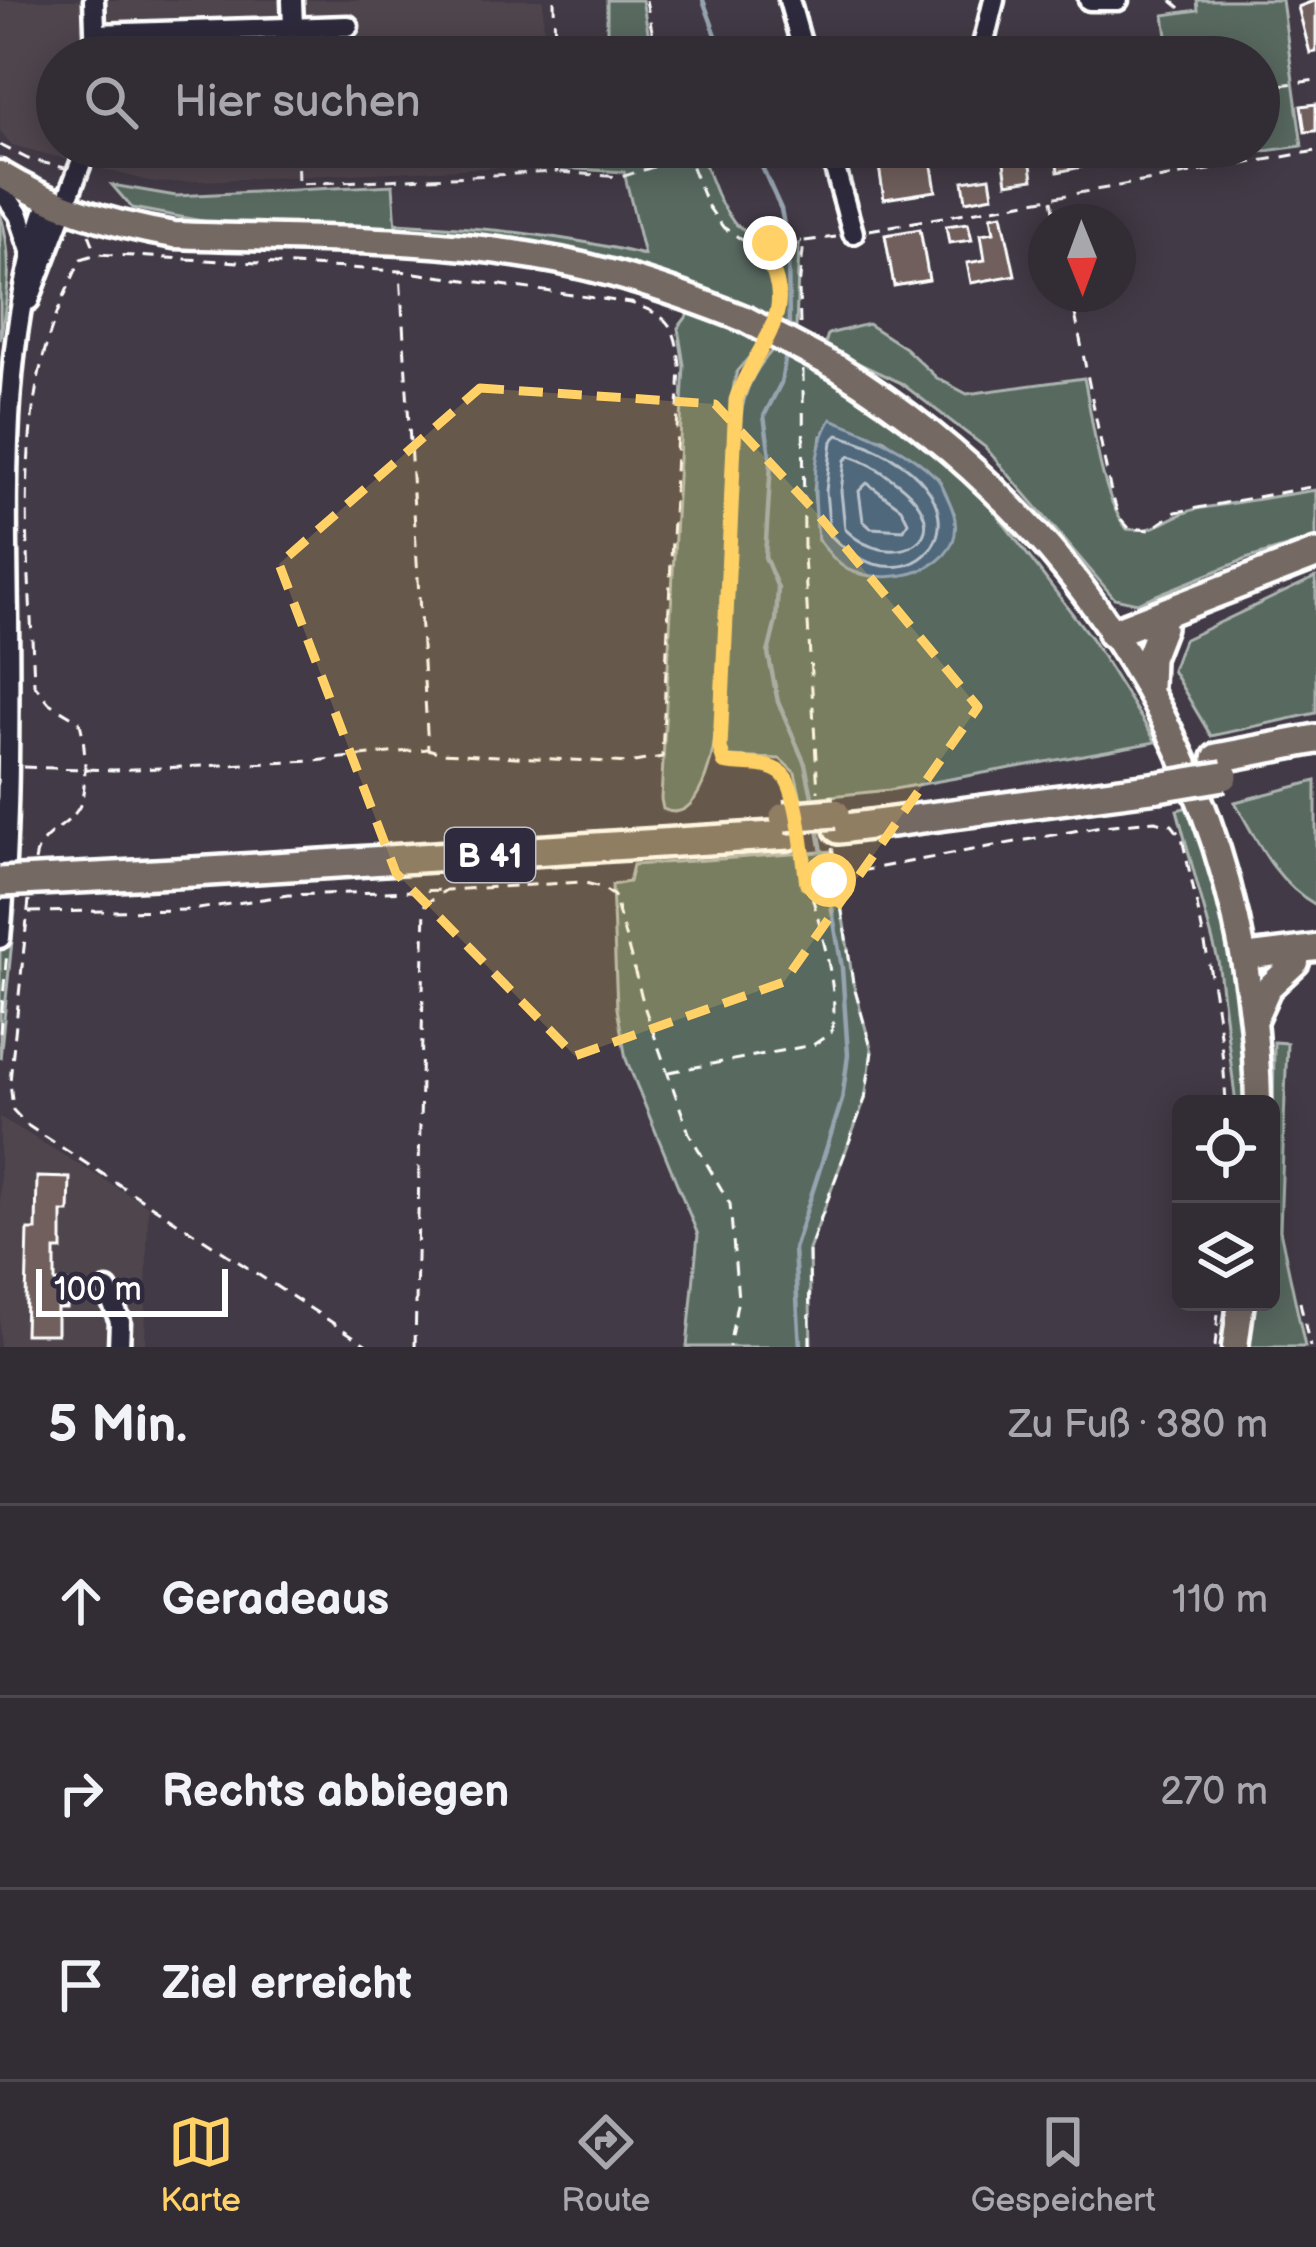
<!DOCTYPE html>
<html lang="de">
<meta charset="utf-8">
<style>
:root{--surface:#322c34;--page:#3a343c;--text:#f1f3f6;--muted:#a8a7ac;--line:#4d484f;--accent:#ffd166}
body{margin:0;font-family:"Balsamiq Sans",sans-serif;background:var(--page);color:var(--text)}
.controls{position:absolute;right:36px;bottom:36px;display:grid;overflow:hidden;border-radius:18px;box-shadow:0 6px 30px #0003}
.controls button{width:108px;height:108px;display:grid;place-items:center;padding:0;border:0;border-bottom:3px solid var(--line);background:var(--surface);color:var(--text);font:60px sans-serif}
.compass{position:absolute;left:1028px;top:204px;width:108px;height:108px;border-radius:50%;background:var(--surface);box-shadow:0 6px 30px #0003;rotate:179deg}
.scale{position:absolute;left:36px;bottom:30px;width:192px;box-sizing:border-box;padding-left:12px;border:6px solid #fff;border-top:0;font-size:33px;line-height:42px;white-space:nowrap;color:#fff;-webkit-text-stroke:9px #2f2a3d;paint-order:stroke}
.stop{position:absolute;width:36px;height:36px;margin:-27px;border:9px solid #ffd166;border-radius:50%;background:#fff}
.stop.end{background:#ffd166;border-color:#fff;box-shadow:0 3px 12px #0008}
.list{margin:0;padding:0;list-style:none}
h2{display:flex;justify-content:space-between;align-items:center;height:156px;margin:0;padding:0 48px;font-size:51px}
h2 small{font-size:39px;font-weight:400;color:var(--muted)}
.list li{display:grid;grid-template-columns:78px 1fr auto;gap:36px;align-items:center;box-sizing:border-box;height:192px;padding:0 48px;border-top:3px solid var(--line)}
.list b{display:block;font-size:45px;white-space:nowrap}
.list em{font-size:39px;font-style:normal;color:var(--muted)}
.icon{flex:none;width:66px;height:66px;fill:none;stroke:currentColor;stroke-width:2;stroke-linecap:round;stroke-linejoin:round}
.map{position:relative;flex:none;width:1316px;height:1347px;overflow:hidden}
.search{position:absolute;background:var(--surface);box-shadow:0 6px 30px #0003;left:36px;right:36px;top:36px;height:132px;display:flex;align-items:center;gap:30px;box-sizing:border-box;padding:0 42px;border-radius:66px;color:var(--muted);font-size:45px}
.sheet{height:732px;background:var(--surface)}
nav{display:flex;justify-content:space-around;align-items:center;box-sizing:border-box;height:168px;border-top:3px solid var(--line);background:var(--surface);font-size:33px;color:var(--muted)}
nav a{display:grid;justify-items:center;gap:6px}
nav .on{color:var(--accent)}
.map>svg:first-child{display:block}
</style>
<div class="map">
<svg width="1316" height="1347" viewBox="0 0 1316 1347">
<rect width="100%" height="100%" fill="#423a46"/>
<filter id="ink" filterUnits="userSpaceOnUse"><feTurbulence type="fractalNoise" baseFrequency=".00833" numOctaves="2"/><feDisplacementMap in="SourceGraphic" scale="24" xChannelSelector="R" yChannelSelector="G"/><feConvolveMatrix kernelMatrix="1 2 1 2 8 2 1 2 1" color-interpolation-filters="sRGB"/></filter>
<g filter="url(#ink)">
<g fill="#50454d">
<polygon points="0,0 543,0 544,57 57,57 57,147 545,147 545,165 156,183 12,145 0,131"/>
<polygon points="0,1117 148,1206 145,1347 0,1347"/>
</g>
<g fill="#586960" stroke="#acb4b0" stroke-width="3" fill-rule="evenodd">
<polygon points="607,0 642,0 653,57 559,57 559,50 607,48"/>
<polygon points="1197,0 1282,0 1302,146 1184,162 1182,147 1259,147 1259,57 1170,57 1164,15 1198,10"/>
<path d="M561,147H698L719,200L734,223L773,250L783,243L799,244L796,329L721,295L528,241L240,228L132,208L112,185L176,196L393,185L396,228L397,223C481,228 562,234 644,255L624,172L561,168Z"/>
<path d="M0,213C14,257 8,295 0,340Z"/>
<path d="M691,311L762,343L737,371L734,384C731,415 730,446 729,477C729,516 738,846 663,809L661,799L684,365L678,328Z"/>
<path d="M868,324L905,348L937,378L967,394L1084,378C1093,420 1100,496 1127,529C1160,533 1165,517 1196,509L1316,490V538L1246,559L1137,603L1114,598L985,447L901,383L824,347L828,334Z"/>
<path d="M775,347L866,394L976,487L1091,638L1156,742L889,790L801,799L795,773L780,759L728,757L724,747L738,435C742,397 749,375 775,347ZM821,436L883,439L938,478L954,513L818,540L814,491Z"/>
<polygon points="1316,577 1316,713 1211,736 1172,670 1183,640"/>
<path d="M1316,781V905C1275,882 1257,841 1235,802Z"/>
<polygon points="1191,806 1231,957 1248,1104 1236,1104 1218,960 1177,810"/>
<polygon points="833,851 853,983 872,1051 865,1099 809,1250 811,1347 687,1347 698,1235 626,1059 617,1008 612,885 629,882 633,865"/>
<polygon points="0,906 15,911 0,1059"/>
<polygon points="1274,1042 1287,1043 1280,1230 1305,1347 1248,1347 1254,1302 1271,1302"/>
</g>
<path fill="#50677b" stroke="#96a4b0" stroke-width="3" d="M831,419C868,433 908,448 936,477C942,483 945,493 949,501C979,564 899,589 851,571C839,567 827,550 818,540C815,500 809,455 831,419Z"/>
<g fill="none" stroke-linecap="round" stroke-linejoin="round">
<g stroke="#b9c2ca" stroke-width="3">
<path d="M838,435C1018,488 921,629 830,535L826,491L832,441Z"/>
<path d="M850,456C867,461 878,469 892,479C971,536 892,577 845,529L841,491L845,460Z"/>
<polygon points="867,483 901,508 908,522 904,530 871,528 863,521 859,491"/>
</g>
<g stroke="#96a4b0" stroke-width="4.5">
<polyline points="703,0 724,57"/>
<polyline points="753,147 781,209 788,246 789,331"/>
<polyline points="787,349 781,383 764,416 771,462 765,557 778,588 776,621 768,653 778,702 805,764 814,806"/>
<polyline points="800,1347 794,1249 842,1100 848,1055 842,968 817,823"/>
</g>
</g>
<g fill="#6f5e5c" stroke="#fff" stroke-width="3">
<polygon points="1316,0 1316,52 1310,53 1298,7"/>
<polygon points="1316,104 1316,131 1305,132 1301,106"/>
<polygon points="876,147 929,147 936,191 884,199"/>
<polygon points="1055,147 1145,147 1146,153 1058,172"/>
<polygon points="1029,151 1033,179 1007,183 1003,155"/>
<polygon points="990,177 993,196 966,201 963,181"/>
<polygon points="1002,214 1015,275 971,283 967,263 985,260 981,234 994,232 991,216"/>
<polygon points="968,223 972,240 949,243 946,226"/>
<polygon points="920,229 929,280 894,286 885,235"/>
<polygon points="37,1177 70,1178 69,1212 62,1212 62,1250 55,1250 55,1282 67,1283 67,1308 57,1308 57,1334 25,1334 28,1230 36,1230"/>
</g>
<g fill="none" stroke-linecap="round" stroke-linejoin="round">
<g stroke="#fff" stroke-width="27">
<g id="minor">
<polyline points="94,0 96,57"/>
<polyline points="292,0 293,27"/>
<polyline points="789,0 805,57"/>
<polyline points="1089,0 1118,0"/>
<polyline points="96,34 348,26"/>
<polyline points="984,57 983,45 994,0"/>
<polyline points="829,147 853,233"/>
<polyline points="0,188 19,215 31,251"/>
<polyline points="29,300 87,147"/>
<path d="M0,938C9,831 9,724 8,617C6,477 1,333 49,200"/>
<polyline points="107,1290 120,1321 119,1347"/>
</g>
</g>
<g stroke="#fff" stroke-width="33">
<g id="major">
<path d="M0,174C54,207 112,225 174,235C294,240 414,236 533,256C607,268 676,292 745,319"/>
<path d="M838,368C1097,530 1253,797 1258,1104"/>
<polyline points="1244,957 1316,948"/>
<polyline points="1255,1017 1268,988 1296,962"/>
<polyline points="1235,1347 1241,1302"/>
</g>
</g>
<g stroke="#fff" stroke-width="36">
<g id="highway">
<polyline points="1112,633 1316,554"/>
<polyline points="1148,686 1149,658 1161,627"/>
<polyline points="1217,758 1316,739"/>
<polyline points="839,829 1158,787"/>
<polyline points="193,872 788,835"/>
</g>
</g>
<g stroke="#fff" stroke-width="3" stroke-dasharray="12 9" stroke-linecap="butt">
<polyline points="554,0 555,57"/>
<polyline points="646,0 657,57"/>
<polyline points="1171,0 1185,12"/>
<polyline points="293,41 294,57"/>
<polyline points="1259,88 1316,80"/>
<polyline points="0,145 28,159 65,168"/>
<polyline points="297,147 298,184 557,172 556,147"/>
<polyline points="684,147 707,205 723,227 762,253 770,264 779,315"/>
<polyline points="560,172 621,177 685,157"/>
<polyline points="1052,200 1056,222"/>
<polyline points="869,230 1316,151"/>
<polyline points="89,234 96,252"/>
<polyline points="762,252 770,243 802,241"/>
<polyline points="1071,294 1110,488 1119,517 1129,528 1150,530 1176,512 1316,486"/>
<polyline points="800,324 799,288 804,241 836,237"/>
<path d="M763,351L745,372L736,400L720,749L724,762C752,769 787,761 793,797"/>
<polyline points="803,370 804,555 818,792"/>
<polyline points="23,767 114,770 314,761 428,749 400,272"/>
<path d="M35,861C39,832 64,831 78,809C88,794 86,737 79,721L49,703L34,684C30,568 14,438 52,327C60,304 71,281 81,259L97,254L400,271L631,303C670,317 675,324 680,365L662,757L629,763L441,753L428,749"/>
<path d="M839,875L1101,826L1155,821L1172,825L1182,838C1202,927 1222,1013 1226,1104"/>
<polyline points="809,883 835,880"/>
<polyline points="29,900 10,1081 13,1110 27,1125 370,1347"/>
<polyline points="29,912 192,910 288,895 444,890"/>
<polyline points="0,1033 7,951"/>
<path d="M669,1072L813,1045L831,1033C844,988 809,898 801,848"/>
<polyline points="1300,1302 1310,1347"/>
<polyline points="415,1347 425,904 446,890 581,882 601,887 614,896 645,1009 689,1133 730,1204 738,1299 729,1347"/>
<polyline points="810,1347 809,1250 865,1099 872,1051 853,983 832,848"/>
<polyline points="1215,1347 1219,1302"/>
</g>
<use href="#minor" stroke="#2f2a3d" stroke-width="18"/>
<use href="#major" stroke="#756964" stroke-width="24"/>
<use href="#highway" stroke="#756964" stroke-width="27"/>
<g stroke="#fff" stroke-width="33" stroke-linecap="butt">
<polyline id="major-bridge" points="745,319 838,368"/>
</g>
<g stroke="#fff" stroke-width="36" stroke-linecap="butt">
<g id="highway-bridge">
<polyline points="1158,787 1224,776"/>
<polyline points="784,817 835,813"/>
<polyline points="0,882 193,872"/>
</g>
</g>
<use href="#major-bridge" stroke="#756964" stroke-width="24"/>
<use href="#highway-bridge" stroke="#756964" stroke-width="27"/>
</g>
</g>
<g fill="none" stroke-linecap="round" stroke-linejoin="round" filter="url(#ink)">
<path stroke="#ffd166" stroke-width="15" d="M770,243L762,253C805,311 753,347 736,400L720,748L724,762C742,767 765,761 781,773C799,786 803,859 807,884L829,880"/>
</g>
<path fill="#ffd166" fill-opacity="0.2" stroke="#ffd166" stroke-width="9" stroke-dasharray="24 15" stroke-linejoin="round" d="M480,388L715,404L815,511L978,707L784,982L575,1056L396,873L279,564Z"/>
<g text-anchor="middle" stroke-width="10" stroke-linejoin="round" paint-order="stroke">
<rect fill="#2f2a3d" stroke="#c1bfc5" stroke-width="3" x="445" y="828" width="90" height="54" rx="9"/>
<g font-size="33" font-weight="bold" fill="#fff">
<text x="490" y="867">B 41</text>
</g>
</g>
</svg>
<div class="controls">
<button><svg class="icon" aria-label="locate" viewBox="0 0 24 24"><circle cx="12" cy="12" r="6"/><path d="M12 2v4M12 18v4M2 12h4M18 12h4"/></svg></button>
<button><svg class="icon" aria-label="layers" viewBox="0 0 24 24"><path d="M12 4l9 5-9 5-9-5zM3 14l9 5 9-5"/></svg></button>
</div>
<svg class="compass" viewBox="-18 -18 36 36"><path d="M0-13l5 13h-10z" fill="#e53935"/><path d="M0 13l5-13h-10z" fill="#a8a7ac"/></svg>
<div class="scale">100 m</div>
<div class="stop" style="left:829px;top:880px"></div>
<div class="stop end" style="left:770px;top:243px"></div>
<div class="search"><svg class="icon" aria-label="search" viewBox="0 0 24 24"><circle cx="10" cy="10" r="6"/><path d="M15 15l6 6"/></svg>Hier suchen</div>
</div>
<section class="sheet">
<h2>5 Min.<small>Zu Fuß · 380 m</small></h2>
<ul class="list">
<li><svg class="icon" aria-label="ahead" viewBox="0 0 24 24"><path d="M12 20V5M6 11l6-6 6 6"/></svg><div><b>Geradeaus</b></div><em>110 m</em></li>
<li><svg class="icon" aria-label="right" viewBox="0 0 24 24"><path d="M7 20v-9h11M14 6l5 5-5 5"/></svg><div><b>Rechts abbiegen</b></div><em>270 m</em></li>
<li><svg class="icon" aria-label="arrive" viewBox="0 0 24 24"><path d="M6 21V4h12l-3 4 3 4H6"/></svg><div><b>Ziel erreicht</b></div></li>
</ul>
</section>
<nav>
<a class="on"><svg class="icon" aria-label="map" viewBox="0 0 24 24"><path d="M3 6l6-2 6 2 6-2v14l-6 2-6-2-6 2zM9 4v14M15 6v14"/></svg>Karte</a>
<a><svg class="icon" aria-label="directions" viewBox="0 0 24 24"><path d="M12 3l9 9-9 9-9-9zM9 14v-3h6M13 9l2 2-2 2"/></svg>Route</a>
<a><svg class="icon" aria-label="saved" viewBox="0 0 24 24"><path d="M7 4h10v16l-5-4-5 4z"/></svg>Gespeichert</a>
</nav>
